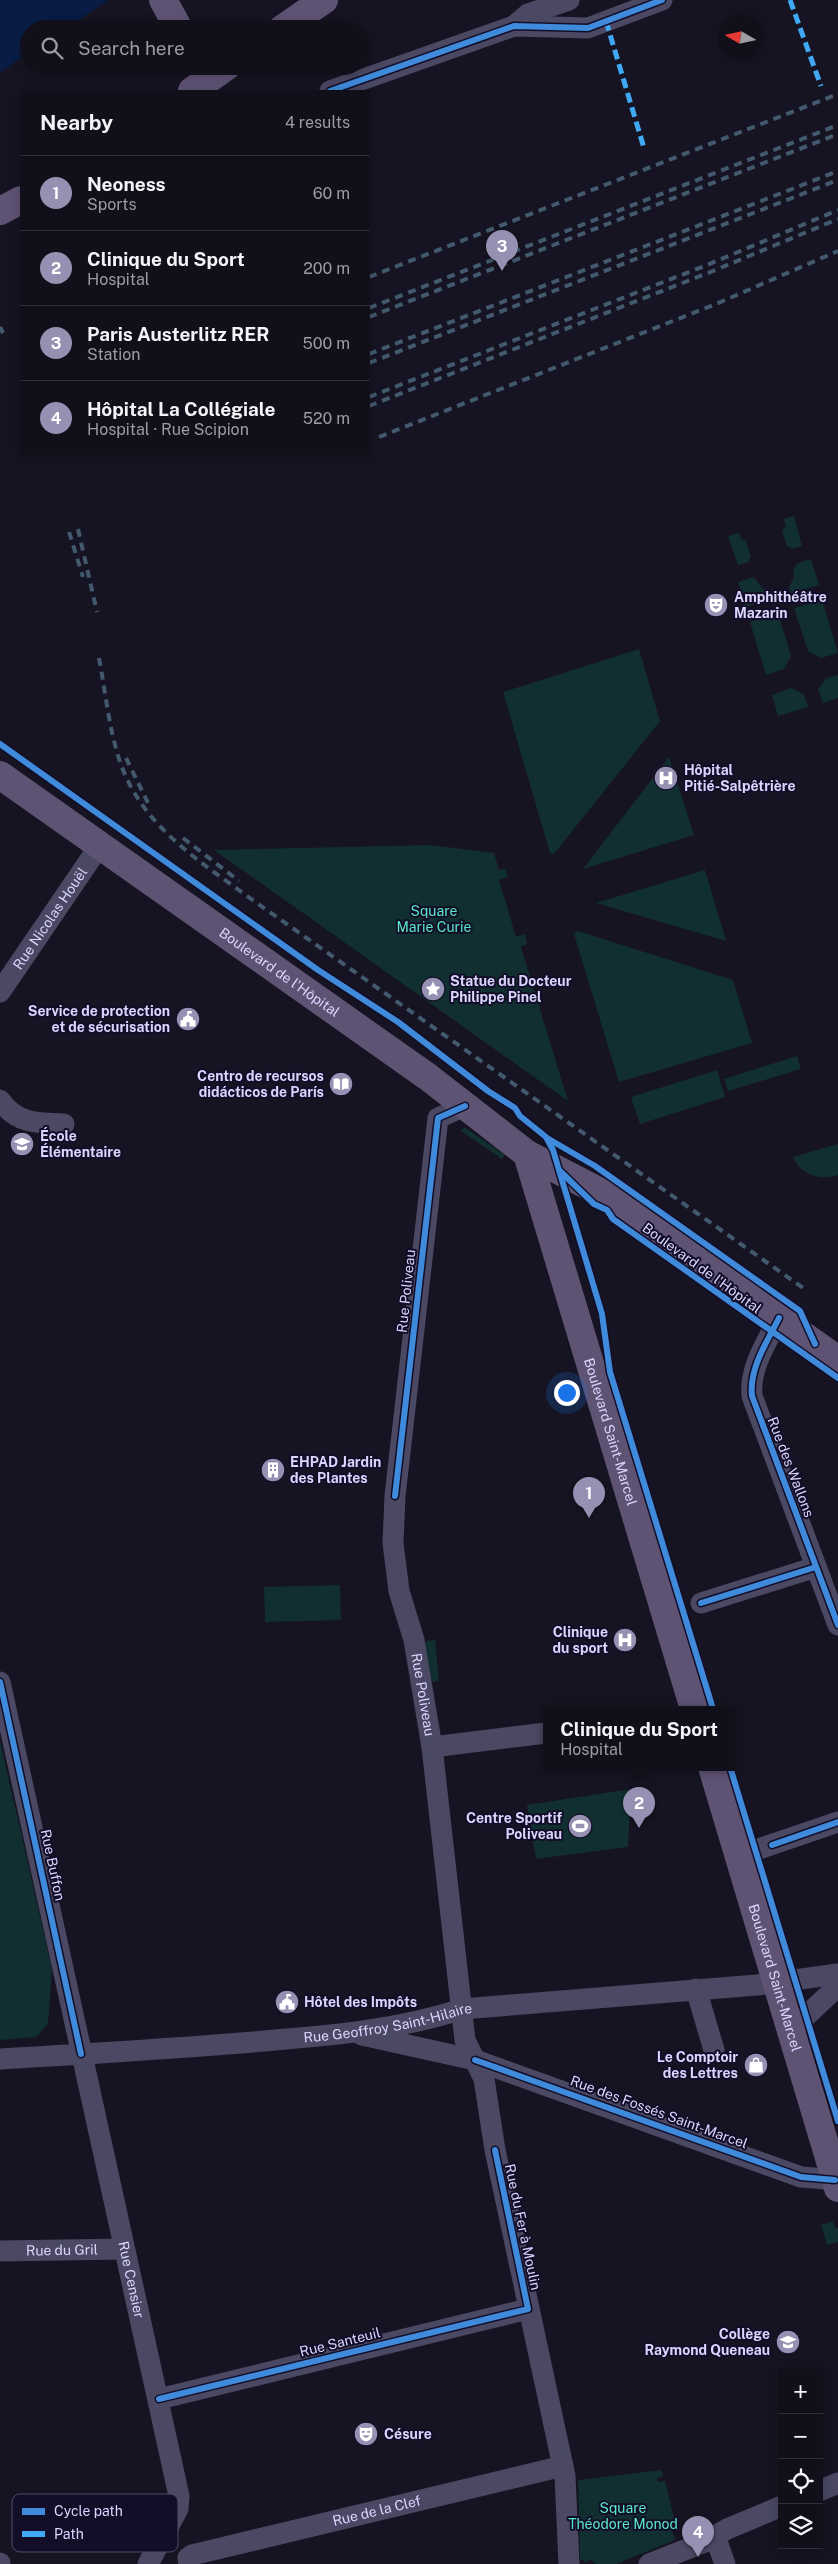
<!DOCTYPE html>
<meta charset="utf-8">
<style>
:root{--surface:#100f1a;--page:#191823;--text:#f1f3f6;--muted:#9c9ca2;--line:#302f39;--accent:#9591b2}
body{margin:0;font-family:"Public Sans",sans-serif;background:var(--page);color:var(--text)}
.controls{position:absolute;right:15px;bottom:15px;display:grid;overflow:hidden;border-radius:0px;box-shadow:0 2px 12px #0003}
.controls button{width:45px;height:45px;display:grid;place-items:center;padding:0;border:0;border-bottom:1px solid var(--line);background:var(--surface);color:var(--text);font:25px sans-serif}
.compass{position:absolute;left:718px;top:15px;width:45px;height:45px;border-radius:50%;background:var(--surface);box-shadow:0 2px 12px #0003;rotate:279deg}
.you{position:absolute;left:566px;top:1392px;width:18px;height:18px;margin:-12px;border:4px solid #fff;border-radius:50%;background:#1a73e8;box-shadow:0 0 0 8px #1a73e833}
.badge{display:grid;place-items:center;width:32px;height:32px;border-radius:50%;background:var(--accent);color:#fff;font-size:16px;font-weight:700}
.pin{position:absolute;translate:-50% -41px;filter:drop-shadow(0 1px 2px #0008)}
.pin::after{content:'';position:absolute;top:26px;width:18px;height:15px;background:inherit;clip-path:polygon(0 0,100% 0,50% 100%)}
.popup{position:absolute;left:543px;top:1706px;width:192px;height:65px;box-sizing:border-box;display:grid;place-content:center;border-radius:0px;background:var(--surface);filter:drop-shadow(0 1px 4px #0005);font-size:16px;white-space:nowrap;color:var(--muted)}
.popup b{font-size:19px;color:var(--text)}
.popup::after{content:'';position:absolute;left:50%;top:100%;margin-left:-10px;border:10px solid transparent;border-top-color:var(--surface)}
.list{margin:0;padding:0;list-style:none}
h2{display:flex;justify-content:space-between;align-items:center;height:65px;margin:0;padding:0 20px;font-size:21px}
h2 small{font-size:16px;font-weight:400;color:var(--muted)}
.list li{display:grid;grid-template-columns:32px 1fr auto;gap:15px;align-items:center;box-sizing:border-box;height:75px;padding:0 20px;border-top:1px solid var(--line)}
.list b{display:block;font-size:19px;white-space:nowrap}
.list p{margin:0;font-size:16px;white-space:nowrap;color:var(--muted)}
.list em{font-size:16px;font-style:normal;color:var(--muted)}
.icon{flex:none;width:28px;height:28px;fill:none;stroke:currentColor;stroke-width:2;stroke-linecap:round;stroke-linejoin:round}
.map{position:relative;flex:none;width:838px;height:2564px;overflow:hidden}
.search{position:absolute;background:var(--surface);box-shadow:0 2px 12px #0003;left:20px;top:20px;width:350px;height:55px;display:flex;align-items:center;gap:12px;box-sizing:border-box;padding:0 18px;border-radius:28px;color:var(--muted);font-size:19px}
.panel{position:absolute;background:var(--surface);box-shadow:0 2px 12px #0003;left:20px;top:90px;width:350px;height:365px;border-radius:0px}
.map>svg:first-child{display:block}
</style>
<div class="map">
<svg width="838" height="2564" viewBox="0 0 838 2564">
<rect width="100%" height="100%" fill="#161422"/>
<g fill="#112e30">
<polygon points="794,516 802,546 791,549 790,546 787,547 782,530 786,526 783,519"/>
<polygon points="739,533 741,539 746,541 751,558 749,559 749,562 738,565 728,536"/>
<polygon points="811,559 819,585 791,593 789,587 794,577 793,568 796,567 796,564"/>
<polygon points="754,577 763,589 772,592 774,599 746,607 738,582"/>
<polygon points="822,600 838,653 821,658 808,651 794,608"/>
<polygon points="778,613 791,656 784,669 766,675 750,622"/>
<polygon points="639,649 660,721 554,854 550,853 503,692"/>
<polygon points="838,675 838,698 823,703 818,689 826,678"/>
<polygon points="791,688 804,694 808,707 778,716 772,695"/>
<polygon points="669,757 694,835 583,869"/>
<polygon points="431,845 494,853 499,870 505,869 508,877 499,880 516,937 525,934 527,944 521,947 568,1101 214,850"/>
<polygon points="705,870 726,941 596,903"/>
<polygon points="578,931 733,980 752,1043 619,1082 574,934"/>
<polygon points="797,1056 801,1069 728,1091 724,1079"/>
<polygon points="717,1070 725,1097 640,1124 631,1097"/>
<polygon points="464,1127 505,1155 502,1159 461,1131"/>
<path d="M838,1144V1175C820,1181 801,1175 793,1157Z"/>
<polygon points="340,1585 341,1620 265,1622 264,1587"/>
<polygon points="435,1640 439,1681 432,1682 425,1645 426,1641"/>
<polygon points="0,1741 52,1969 48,2024 36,2037 0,2040"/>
<polygon points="631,1789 628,1847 536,1859 527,1805"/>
<polygon points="833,2221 835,2228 838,2228 838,2242 827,2245 821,2225"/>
<polygon points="662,2470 663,2476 657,2478 658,2482 665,2481 675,2522 670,2524 675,2540 616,2564 596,2564 590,2559 587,2563 580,2559 578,2480"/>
</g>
<polygon fill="#081c45" points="0,0 108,0 66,29 29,29 29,53 0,72"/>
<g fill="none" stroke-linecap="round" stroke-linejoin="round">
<g stroke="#4a4863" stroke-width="21">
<polyline points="514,26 528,14 569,0"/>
<polyline points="330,91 514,26 588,28 662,0"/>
<path id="s1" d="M0,992L100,845"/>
<path d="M0,1100C17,1124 37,1123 64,1124"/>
<path id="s2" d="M465,1106L438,1118L437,1127L395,1496L393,1543L399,1591L414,1640L432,1747L465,2040L484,2079L495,2150L565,2476L569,2564"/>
<path d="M779,1318C767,1342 749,1368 752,1396L838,1625"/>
<polyline points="701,1603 816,1567"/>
<path id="s3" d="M0,1682L179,2496L178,2509L148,2564"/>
<polyline points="432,1747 546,1733"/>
<polyline points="738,1856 838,1822"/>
<polyline points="696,1989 714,2050"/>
<polyline points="790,2031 838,1986"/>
<polyline points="362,2035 475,2060 801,2177 838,2180"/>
<path id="s4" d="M0,2059C85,2054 169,2049 253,2042C324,2036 395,2031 462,2009L757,1985L838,1974"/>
<path id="s5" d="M0,2251L124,2249"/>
<polyline points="159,2399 528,2309"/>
<polyline points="819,2491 838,2483"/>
<polyline points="715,2536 725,2564"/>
<polyline points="0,2563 0,2564"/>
<path id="s6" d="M189,2564L188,2558L192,2555L563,2466"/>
<polyline points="649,2564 705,2542 727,2529 782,2506"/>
</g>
<g stroke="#5f5374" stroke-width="28">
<polyline points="163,0 179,29"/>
<polyline points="282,29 324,0"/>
<polyline points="192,91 227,66"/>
<polyline points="0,211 21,200"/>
<path id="s7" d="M0,775L428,1077L527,1154L604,1194L838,1360"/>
<path id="s8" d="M527,1154L694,1709"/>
<path id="s9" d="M712,1767L838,2188"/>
</g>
<g stroke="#43596d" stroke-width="4" stroke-dasharray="8 6" stroke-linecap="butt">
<polyline points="369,277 838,94"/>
<polyline points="369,308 838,125"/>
<polyline points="369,317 838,134"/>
<polyline points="0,327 3,333"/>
<polyline points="369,354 838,171"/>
<polyline points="369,363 838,180"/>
<polyline points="369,397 707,265 838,210"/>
<polyline points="369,406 713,271 838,219"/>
<polyline points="379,437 716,304 838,251"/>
<polyline points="78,529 97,612"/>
<polyline points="69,532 83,577"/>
<path d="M99,658C105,689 108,721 117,752C136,821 192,856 247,896L806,1290"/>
<polyline points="126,758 148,803"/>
<polyline points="183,838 239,881"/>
</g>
<g stroke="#3fa9f5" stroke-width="5" stroke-dasharray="10 5" stroke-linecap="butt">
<polyline points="790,0 821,86"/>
<polyline points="606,21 644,148"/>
</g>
<g stroke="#130e28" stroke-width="9">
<g id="cycleway">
<polyline points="330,91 514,26 588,28 662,0"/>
<polyline points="0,744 318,970 398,1022 488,1091 515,1108 520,1116 546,1137 553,1150 602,1314 610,1372 713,1709"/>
<polyline points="547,1138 595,1166 800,1311 815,1344"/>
<polyline points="560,1171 594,1204 607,1210 613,1219 838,1378"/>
<path d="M779,1318C767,1342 749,1368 752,1396L838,1625"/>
<polyline points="395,1496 437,1127 438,1118 465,1106"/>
<polyline points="701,1603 816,1567"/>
<polyline points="0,1682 81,2054"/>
<polyline points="730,1767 838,2121"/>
<polyline points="772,1845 838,1822"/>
<polyline points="475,2060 801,2177 835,2180"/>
<polyline points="159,2399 528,2309 495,2150"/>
</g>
</g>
<use href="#cycleway" stroke="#408adc" stroke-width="6"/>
</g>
<defs>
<g id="theatre-disc" transform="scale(1.25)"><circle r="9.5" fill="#9591b2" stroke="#130e28"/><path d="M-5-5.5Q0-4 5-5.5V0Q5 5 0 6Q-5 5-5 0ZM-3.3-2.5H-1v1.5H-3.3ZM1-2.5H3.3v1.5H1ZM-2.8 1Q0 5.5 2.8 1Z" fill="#fff"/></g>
<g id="hospital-disc" transform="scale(1.25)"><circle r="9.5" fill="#9591b2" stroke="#130e28"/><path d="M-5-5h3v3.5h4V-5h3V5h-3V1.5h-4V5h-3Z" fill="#fff"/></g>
<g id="sight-disc" transform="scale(1.25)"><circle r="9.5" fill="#9591b2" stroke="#130e28"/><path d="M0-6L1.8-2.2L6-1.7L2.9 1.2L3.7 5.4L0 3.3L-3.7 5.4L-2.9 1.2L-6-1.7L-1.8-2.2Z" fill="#fff"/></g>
<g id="civic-disc" transform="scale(1.25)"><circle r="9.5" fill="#9591b2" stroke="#130e28"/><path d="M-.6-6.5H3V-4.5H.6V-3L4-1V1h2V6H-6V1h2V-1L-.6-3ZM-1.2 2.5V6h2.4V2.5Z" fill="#fff"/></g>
<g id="library-disc" transform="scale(1.25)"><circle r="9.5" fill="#9591b2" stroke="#130e28"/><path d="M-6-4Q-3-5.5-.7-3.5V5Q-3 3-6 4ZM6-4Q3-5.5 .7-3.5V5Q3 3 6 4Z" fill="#fff"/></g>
<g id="school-disc" transform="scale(1.25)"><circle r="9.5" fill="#9591b2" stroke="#130e28"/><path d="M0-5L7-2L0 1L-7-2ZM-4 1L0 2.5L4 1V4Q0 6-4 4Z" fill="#fff"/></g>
<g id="building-disc" transform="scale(1.25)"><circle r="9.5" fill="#9591b2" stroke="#130e28"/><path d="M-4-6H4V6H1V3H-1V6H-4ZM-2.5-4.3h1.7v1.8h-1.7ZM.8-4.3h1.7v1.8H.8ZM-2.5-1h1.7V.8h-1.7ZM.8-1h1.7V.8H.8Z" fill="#fff"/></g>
<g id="stadium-disc" transform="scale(1.25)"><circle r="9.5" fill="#9591b2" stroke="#130e28"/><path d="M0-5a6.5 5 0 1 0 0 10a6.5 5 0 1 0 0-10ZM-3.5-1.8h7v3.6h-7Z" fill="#fff"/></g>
<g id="shop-disc" transform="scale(1.25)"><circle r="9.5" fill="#9591b2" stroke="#130e28"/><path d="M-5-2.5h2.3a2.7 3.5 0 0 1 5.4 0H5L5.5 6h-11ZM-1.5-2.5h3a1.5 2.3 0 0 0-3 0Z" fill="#fff"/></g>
</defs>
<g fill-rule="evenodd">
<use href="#theatre-disc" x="716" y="605"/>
<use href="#hospital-disc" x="666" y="778"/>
<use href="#sight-disc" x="433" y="989"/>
<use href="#civic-disc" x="188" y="1019"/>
<use href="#library-disc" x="341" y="1084"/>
<use href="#school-disc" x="22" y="1144"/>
<use href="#building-disc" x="273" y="1470"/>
<use href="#hospital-disc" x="625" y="1640"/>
<use href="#stadium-disc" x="580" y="1826"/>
<use href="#civic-disc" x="287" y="2002"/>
<use href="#shop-disc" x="756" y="2065"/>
<use href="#school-disc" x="788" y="2342"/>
<use href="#theatre-disc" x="366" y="2434"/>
</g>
<g text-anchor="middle" stroke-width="4" stroke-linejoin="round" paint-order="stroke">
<g font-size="14" font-weight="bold" fill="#dad5ff" stroke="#130e28" text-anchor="start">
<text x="734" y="602">Amphithéâtre<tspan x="734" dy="16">Mazarin</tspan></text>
<text x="684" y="775">Hôpital<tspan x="684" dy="16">Pitié-Salpêtrière</tspan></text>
<text x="450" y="986">Statue du Docteur<tspan x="450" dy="16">Philippe Pinel</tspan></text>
<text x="170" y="1016" text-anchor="end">Service de protection<tspan x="170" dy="16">et de sécurisation</tspan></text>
<text x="324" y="1081" text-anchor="end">Centro de recursos<tspan x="324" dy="16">didácticos de París</tspan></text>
<text x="40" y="1141">École<tspan x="40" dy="16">Élémentaire</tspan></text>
<text x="290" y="1467">EHPAD Jardin<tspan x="290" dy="16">des Plantes</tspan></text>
<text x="608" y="1637" text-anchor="end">Clinique<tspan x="608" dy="16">du sport</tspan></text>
<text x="562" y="1823" text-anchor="end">Centre Sportif<tspan x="562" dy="16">Poliveau</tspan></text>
<text x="304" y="2007">Hôtel des Impôts</text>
<text x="738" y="2062" text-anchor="end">Le Comptoir<tspan x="738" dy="16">des Lettres</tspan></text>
<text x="770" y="2339" text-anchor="end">Collège<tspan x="770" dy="16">Raymond Queneau</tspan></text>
<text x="384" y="2439">Césure</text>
</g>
<g font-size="14" fill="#58e8c7" stroke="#130e28">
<text x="434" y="916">Square<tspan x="434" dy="16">Marie Curie</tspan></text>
<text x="623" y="2513">Square<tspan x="623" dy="16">Théodore Monod</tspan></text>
</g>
<g font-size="14" fill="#dad5ff" stroke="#130e28">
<text dy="5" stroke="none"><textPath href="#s1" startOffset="89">Rue Nicolas Houël</textPath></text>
<text dy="5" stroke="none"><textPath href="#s7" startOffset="342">Boulevard de l'Hôpital</textPath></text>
<text transform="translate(702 1268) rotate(36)" y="5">Boulevard de l'Hôpital</text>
<text transform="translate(406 1291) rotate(-84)" y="5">Rue Poliveau</text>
<text dy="5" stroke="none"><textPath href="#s8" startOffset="290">Boulevard Saint-Marcel</textPath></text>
<text transform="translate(791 1467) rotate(69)" y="5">Rue des Wallons</text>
<text dy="5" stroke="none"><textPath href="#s2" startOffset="612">Rue Poliveau</textPath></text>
<text transform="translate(53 1865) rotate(78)" y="5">Rue Buffon</text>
<text dy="5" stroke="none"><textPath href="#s9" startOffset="220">Boulevard Saint-Marcel</textPath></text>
<text dy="5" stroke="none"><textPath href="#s4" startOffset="390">Rue Geoffroy Saint-Hilaire</textPath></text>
<text transform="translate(659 2112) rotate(20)" y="5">Rue des Fossés Saint-Marcel</text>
<text transform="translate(523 2227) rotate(78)" y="5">Rue du Fer à Moulin</text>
<text dy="5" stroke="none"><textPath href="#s5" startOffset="62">Rue du Gril</textPath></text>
<text dy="5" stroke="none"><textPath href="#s3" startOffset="612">Rue Censier</textPath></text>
<text transform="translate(340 2342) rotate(-14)" y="5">Rue Santeuil</text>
<text dy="5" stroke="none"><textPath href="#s6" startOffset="201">Rue de la Clef</textPath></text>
</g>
</g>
<rect x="12" y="2494" width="166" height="58" rx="8" fill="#130e28" stroke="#4f4a68" stroke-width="1"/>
<rect x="22" y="2508" width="23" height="7" fill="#408adc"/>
<rect x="22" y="2531" width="23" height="6" fill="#3fa9f5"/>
<g font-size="14" fill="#dad5ff">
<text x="54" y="2516">Cycle path</text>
<text x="54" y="2539">Path</text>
</g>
</svg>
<div class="controls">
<button>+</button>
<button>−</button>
<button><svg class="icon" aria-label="locate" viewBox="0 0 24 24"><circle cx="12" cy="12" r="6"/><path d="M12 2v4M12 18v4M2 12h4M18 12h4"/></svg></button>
<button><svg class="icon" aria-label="layers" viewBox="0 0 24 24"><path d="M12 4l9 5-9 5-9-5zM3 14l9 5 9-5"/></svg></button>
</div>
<svg class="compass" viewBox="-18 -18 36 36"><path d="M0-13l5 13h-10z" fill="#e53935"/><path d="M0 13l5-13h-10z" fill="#9c9ca2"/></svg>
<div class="you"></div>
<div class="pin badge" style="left:589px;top:1518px">1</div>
<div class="pin badge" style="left:639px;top:1828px">2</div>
<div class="popup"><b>Clinique du Sport</b>Hospital</div>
<div class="pin badge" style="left:502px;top:271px">3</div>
<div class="pin badge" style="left:698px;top:2557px">4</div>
<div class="search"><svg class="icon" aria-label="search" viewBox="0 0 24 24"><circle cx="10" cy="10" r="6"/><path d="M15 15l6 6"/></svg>Search here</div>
<section class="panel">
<h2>Nearby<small>4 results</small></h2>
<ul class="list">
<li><span class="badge">1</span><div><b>Neoness</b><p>Sports</p></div><em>60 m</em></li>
<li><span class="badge">2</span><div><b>Clinique du Sport</b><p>Hospital</p></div><em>200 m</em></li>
<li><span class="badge">3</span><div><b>Paris Austerlitz RER</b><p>Station</p></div><em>500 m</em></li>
<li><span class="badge">4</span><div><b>Hôpital La Collégiale</b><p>Hospital · Rue Scipion</p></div><em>520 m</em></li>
</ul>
</section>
</div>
